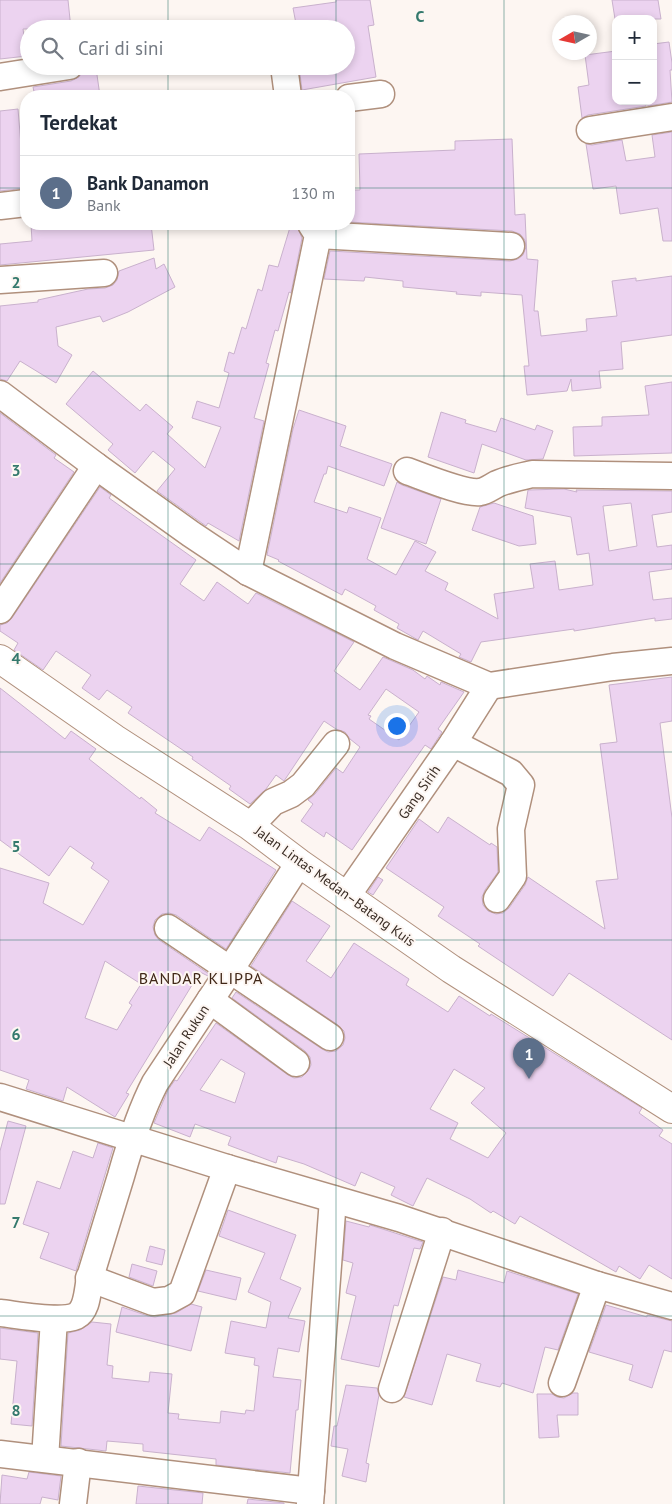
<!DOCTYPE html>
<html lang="id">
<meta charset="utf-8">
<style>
:root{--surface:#fff;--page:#f2f2f3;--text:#1f2937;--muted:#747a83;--line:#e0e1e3;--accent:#1a73e8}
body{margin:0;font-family:"PT Sans",sans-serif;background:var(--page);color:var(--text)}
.controls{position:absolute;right:15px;top:15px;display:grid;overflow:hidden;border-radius:10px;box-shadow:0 2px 8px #0003}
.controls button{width:45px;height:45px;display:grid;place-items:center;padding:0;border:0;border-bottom:1px solid var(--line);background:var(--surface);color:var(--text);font:25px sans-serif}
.compass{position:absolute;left:552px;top:15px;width:45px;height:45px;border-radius:50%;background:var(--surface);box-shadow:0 2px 8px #0003;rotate:261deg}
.you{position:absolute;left:396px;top:725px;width:18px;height:18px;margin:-12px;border:4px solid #fff;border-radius:50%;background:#1a73e8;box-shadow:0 0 0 8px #1a73e833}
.badge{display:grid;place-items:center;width:32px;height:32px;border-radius:50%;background:var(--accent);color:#fff;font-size:16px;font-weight:700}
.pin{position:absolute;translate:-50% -41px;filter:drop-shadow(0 1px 2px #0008)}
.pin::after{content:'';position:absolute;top:26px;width:18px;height:15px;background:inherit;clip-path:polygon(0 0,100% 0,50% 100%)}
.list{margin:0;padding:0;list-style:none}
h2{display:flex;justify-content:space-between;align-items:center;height:65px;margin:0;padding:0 20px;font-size:21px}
h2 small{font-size:16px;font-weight:400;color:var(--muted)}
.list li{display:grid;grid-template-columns:32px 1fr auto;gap:15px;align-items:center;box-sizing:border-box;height:75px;padding:0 20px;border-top:1px solid var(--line)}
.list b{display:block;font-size:19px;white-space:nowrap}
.list p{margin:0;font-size:16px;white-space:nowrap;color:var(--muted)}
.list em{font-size:16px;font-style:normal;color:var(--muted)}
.icon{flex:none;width:28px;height:28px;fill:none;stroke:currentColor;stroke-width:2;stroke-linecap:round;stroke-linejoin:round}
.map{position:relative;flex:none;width:672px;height:1504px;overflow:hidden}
.search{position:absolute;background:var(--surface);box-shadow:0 2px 8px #0003;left:20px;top:20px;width:335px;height:55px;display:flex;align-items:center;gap:12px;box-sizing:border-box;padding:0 18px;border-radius:28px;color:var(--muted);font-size:19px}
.panel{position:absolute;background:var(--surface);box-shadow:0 2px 8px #0003;left:20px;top:90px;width:335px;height:140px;border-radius:20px}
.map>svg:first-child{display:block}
</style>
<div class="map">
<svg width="672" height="1504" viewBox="0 0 672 1504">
<rect width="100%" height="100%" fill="#fdf6f2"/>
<g fill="#ecd3f0" stroke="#c9b1cd" fill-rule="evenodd">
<polygon points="0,0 68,0 71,29 23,29 27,56 0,59"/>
<polygon points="336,0 370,0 374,25 368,26 376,77 302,90 299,66 346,66 346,29 340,29 340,24 311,29 297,29 293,8 336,2"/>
<polygon points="612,0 658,0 661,19 615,19"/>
<polygon points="669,42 672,63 672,70 670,70 672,102 648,106 647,101 653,101 653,44"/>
<polygon points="616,51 616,101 646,101 646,106 588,115 582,118 578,87 589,85 585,55"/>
<polygon points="96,68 100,96 35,96 33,87 71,81 79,77 83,70"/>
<polygon points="18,109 21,145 26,145 26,188 0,191 0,111"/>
<polygon points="672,132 672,241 663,241 658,208 620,214 616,186 593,189 586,144 592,145 622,140 626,161 655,157 652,135"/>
<polygon points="512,139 515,215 525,214 527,259 538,260 534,311 538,311 541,336 587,331 586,319 617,316 612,281 636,278 636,281 672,276 672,335 621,342 623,369 599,371 601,388 572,391 571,379 567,391 527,395 524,366 529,366 522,295 481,292 481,296 456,294 457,292 403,287 403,281 365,277 364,281 324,279 330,251 510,261 518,259 523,255 526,247 525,240 520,234 512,231 349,222 349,190 360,190 359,154 455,150 455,141"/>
<polygon points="31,224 151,224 154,250 0,265 0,244 32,241"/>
<polygon points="291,224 296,224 302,238 291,293 289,292 278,331 275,330 266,363 269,364 254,418 264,421 239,541 208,523 206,526 157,491 175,469 153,451 135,473 108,450 113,444 66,404 93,371 140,411 146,404 173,427 167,434 205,468 221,427 192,418 197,401 219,408 229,373 224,371 229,352 234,354 242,327 246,329 258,289 262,291 269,265 278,267"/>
<polygon points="154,258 156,269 164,264 175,287 128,312 103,322 100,316 56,327 58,346 72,355 56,383 20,361 7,381 0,379 0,306 38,302 38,300 88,289 105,288 113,285 117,280 119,271"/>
<polygon points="672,382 672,453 574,456 573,427 602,426 602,417 649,415 645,386"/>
<path d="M299,410L346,426L340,446L392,464L384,486L328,466L326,474H324L314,502L347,513L349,507L381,518L367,559L396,575L415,541L436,552L425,571L448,583L445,590L498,619L494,594L534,588L530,564L555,561L559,590L593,585L589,553L577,555L571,517L525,508L528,490L564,489L577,492L576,490L672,491V512L652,515L657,547L672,545V569L649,572L653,600L672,598V619L655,621V618L574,631V629L481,642L471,662L459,657L461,654L423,631L418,640L397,628L399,624L374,610L376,606L345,589L342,595L278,561L279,560L267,555L293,429ZM631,503L637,546L609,551L603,506Z"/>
<polygon points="441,412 466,420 465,423 496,432 501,418 535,430 537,425 553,431 543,459 526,460 482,444 474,473 428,457"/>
<polygon points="0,413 56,455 54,458 74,472 0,583"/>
<polygon points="397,482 402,485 441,499 426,544 381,528"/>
<path d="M100,487L111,495L109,498L196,560L180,584L204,601L217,582L248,604L256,593L354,642L334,671L360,690L383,657L413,670L425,679L427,676L440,685L441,682L464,692L438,729L442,732L431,749L425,745L352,850L326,832L324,837L301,821L313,804L308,800L315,794L336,768L343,773L360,747L350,739L345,732L336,729L324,721L284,781L276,775L266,789L250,804L229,789L231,786L192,759L193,757L128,713L132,707L107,690L99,700L82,688L91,675L56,651L43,670L14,650L18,643L0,631V625L7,623L12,618ZM386,689L419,712L399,740L369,719L371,716L368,715Z"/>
<polygon points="494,503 533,516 536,544 519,546 472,530 480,507"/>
<polygon points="672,677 672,721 660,723 672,818 672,1040 569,973 553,996 478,946 480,944 438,916 444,907 386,868 419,819 438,833 448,817 490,845 491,843 497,847 498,872 485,890 482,897 483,905 488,911 496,914 503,913 509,908 525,885 528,877 605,929 596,881 618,879 600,744 617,742 609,685"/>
<path d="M0,688L65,739L71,731L96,749L89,759L140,799L141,797L157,810L155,813L200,841L209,827L276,870L226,949L176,915L169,913L162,914L155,920L153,927L155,935L159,940L209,974L208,976L200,972L126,1093L129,1094L115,1117L67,1087L63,1101L26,1089L29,1080L0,1070V868L49,883L43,903L83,925L109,881L91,868L94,863L70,846L49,876L0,840ZM105,961L141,984L129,1003L132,1005L117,1030L85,1018Z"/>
<polygon points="378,877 383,880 373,895 368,892"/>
<path d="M292,901L330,926L306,961L331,978L354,943L409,979L406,985L448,1012L459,996L490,1016L491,1014L642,1108L639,1113L663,1130L659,1136L672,1144V1279L649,1265L640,1279L619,1266L616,1272L520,1216L515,1224L493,1211L491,1213L470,1199L427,1178L413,1206L391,1195L395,1187L361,1172L355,1186L304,1164L278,1156L276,1163L228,1145L231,1137L195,1124L190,1137L154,1123L168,1090L175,1080L177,1081L216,1023L288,1075L294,1078L302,1077L308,1071L311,1065L310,1057L305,1051L232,998L236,992L322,1049L328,1052L336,1051L343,1045L345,1038L344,1031L338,1025L251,966ZM221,1059L245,1073L235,1103L200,1090ZM454,1069L485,1088L471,1103L506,1133L488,1158L450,1139L458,1123L430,1109Z"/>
<polygon points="8,1121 26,1126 5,1204 0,1204 0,1151"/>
<polygon points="98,1143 113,1148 76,1271 40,1258 49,1233 23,1224 37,1181 60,1189 73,1151 93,1158"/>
<polygon points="228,1210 296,1235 280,1279 301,1288 288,1318 305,1321 299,1352 278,1348 273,1377 301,1380 298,1410 296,1410 290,1473 216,1465 216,1459 143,1451 143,1444 107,1441 106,1451 61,1446 68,1333 80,1330 92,1322 111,1324 107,1365 113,1366 112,1378 149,1382 150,1372 172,1374 168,1413 179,1414 178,1419 220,1423 221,1411 245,1414 246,1410 254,1411 259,1366 254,1365 255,1358 225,1353 231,1321 266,1328 271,1302 248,1292 265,1253 219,1236"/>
<polygon points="346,1221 369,1227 370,1225 423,1242 420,1249 414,1248 398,1306 394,1305 379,1367 341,1359 356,1296 346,1293 353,1263 343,1260"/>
<polygon points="150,1246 165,1250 162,1265 146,1261"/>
<polygon points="132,1264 157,1271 153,1286 129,1277"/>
<polygon points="206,1270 241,1278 236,1300 198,1291"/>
<polygon points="458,1270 504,1283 507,1271 578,1294 558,1350 545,1347 533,1393 502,1383 500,1387 476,1381 481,1364 447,1354 432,1405 404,1397 443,1277 456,1280"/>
<polygon points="191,1304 202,1307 191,1351 116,1332 122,1307 148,1316 155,1317 176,1313"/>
<polygon points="606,1305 647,1317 647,1315 672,1321 672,1352 664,1350 652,1388 629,1380 633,1365 589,1352"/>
<polygon points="0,1328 38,1333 32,1426 11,1424 17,1361 0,1359"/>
<polygon points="346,1385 377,1388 379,1395 366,1463 369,1464 366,1482 342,1476 348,1449 331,1446 334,1426 337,1426"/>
<polygon points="573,1393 578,1393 578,1415 557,1415 559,1437 539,1438 537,1394 552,1394 557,1397 564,1398"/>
<polygon points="29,1472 61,1476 58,1500 42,1497 40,1504 0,1504 2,1475 27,1479"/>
<polygon points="138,1486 203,1493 202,1504 136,1504"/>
<polygon points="248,1499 284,1503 284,1504 247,1504"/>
</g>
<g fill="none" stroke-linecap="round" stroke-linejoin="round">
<g stroke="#b0907d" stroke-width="29">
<g id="minor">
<polyline points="284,66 288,96"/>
<polyline points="0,77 69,66"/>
<polyline points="349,98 381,94"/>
<polyline points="590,130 672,117"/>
<polyline points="0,206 26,203"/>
<polyline points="318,235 511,246"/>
<polyline points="0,280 104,273"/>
<polyline points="0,394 96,466 191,534 248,572 395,646 489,686 613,667 672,661"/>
<path d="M407,471C424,477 464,494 480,492C486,491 491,487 497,484C508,479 520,477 532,474L672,476"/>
<polyline points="248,572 318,235 311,224"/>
<polyline points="0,610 96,466"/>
<polyline points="453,743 511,773 521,785 511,829 513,876 497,899"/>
<polyline points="250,826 273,802 291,794 303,785 336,744"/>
<polyline points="346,897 453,743 489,686"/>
<polyline points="168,928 330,1037"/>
<polyline points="210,1000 296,1063"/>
<polyline points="0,1097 227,1168 399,1218 597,1285 672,1306"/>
<polyline points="89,1278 153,1302 169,1300 182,1293 227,1168"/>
<path d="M0,1313C18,1315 60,1323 76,1316C89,1309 87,1287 91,1274C101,1241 111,1208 121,1176C130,1144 140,1112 155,1083L230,970L299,863"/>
<polyline points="562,1383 597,1285"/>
<polyline points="392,1389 442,1231"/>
<polyline points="0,1454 311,1491"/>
<polyline points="45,1459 54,1319"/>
<polyline points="73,1504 78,1462"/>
<polyline points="310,1504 333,1199"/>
</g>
</g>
<g stroke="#b0907d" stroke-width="30">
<polyline id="highway" points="0,659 115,739 250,826 299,863 451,969 672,1109"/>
</g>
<use href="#minor" stroke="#fff" stroke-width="26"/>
<use href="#highway" stroke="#fff" stroke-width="28"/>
</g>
<path fill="none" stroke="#34796d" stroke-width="1" stroke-opacity="0.55" d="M168,0V29M336,0V29M504,0V1504M168,66V96M336,66V96M0,188H26M349,188H672M168,224V1504M336,224V1504M0,376H672M0,564H672M0,752H672M0,940H672M0,1128H672M0,1316H672"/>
<g text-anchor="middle" stroke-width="4" stroke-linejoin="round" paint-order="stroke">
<g font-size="14" fill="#392c24" stroke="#fdf6f2">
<text transform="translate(419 792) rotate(-55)" y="5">Gang Sirih</text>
<text transform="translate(335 886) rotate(36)" y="5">Jalan Lintas Medan–Batang Kuis</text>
<text transform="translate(186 1036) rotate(-57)" y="5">Jalan Rukun</text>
</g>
<g font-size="16" letter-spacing="1" fill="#402717" stroke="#fdf6f2">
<text x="201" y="984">BANDAR KLIPPA</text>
</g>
</g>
<g font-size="16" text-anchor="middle" font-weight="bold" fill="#34796d" stroke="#fdf6f2" stroke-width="4" stroke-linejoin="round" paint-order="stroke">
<text x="420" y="22">C</text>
<text x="16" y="288">2</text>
<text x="16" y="476">3</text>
<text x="16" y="664">4</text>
<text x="16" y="852">5</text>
<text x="16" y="1040">6</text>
<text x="16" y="1228">7</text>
<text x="16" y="1416">8</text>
</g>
</svg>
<div class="controls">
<button>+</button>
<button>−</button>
</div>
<svg class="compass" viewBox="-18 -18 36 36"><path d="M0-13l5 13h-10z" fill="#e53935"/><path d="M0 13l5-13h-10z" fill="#747a83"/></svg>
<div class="you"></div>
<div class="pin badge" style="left:529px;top:1079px;background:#5c6f8a">1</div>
<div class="search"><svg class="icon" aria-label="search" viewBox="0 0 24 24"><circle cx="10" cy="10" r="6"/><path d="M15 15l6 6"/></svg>Cari di sini</div>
<section class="panel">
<h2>Terdekat<small></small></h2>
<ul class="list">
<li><span class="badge" style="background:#5c6f8a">1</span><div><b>Bank Danamon</b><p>Bank</p></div><em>130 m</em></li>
</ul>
</section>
</div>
